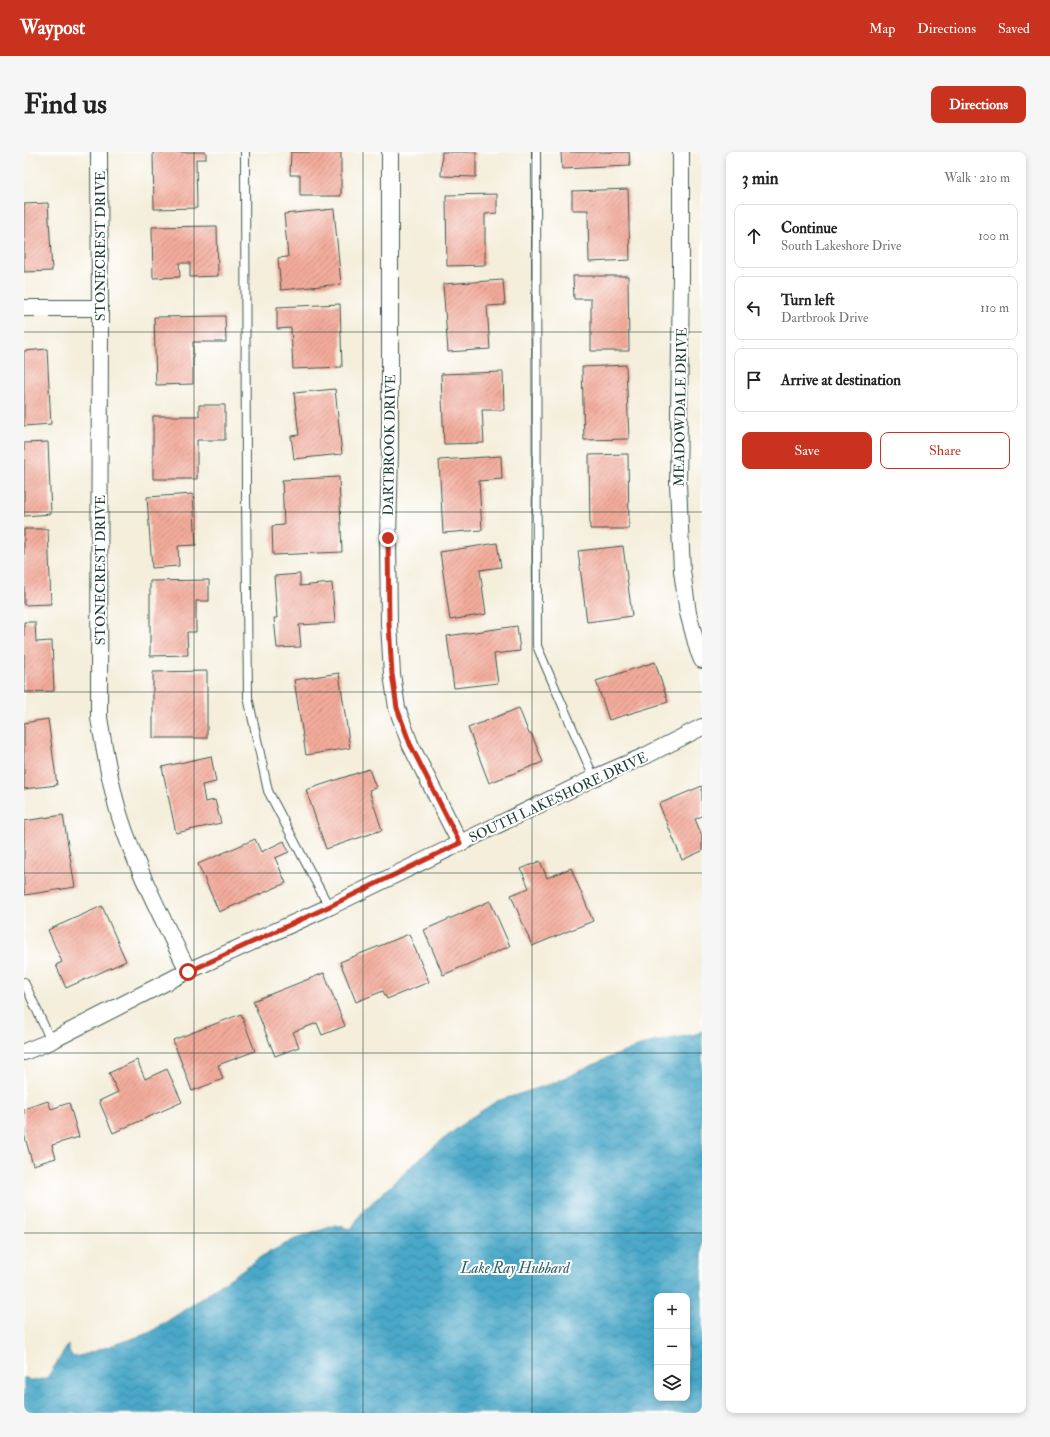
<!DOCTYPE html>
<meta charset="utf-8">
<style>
:root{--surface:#fff;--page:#f6f6f6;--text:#222;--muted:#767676;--line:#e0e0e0;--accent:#c8321e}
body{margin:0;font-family:"IM FELL Double Pica",serif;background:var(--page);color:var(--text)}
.controls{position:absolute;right:12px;bottom:12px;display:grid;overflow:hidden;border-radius:8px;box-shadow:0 2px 6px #0003}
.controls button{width:36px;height:36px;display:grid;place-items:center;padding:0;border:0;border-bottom:1px solid var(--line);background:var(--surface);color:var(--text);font:20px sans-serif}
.stop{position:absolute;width:12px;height:12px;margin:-9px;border:3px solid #c8321e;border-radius:50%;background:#fff}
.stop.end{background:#c8321e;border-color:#fff;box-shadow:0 1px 4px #0008}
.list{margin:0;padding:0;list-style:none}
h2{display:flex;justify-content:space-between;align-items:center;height:52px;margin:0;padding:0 16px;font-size:17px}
h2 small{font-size:13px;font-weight:400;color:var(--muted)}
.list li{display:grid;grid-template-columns:26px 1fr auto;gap:12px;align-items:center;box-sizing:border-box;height:64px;margin:0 8px 8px;padding:0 8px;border:1px solid var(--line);border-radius:8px}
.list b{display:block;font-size:15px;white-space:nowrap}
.list p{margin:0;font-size:13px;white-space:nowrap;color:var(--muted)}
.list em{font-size:13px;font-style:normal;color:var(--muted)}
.actions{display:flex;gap:8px;padding:12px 16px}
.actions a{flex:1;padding:9px 0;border:1px solid var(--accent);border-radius:8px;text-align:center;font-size:14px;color:var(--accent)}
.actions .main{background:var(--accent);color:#fff}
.icon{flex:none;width:22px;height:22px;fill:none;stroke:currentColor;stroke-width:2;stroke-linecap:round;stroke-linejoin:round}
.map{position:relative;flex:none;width:678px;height:1261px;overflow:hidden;border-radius:8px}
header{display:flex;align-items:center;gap:24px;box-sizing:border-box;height:56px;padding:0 20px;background:var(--accent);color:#fff}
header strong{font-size:19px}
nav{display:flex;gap:22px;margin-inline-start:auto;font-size:14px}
.intro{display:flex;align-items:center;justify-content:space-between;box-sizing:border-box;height:96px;padding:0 24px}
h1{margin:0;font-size:28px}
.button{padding:10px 18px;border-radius:8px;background:var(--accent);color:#fff;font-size:14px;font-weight:700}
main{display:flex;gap:24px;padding:0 24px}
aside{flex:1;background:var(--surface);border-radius:8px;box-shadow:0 2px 6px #0003}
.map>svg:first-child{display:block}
</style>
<header>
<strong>Waypost</strong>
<nav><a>Map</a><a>Directions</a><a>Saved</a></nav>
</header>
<div class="intro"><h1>Find us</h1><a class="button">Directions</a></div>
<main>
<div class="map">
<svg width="678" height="1261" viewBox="0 0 678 1261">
<defs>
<pattern id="water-waves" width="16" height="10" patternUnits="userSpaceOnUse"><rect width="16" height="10" fill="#49a7c8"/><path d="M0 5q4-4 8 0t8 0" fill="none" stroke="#3c89a3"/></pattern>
<pattern id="building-hatch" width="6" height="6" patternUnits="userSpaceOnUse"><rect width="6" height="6" fill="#f3ab9b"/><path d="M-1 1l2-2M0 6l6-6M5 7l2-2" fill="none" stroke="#c48c7f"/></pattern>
</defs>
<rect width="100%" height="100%" fill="#fff"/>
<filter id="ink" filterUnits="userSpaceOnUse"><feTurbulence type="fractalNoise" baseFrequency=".025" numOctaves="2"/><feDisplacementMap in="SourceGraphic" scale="8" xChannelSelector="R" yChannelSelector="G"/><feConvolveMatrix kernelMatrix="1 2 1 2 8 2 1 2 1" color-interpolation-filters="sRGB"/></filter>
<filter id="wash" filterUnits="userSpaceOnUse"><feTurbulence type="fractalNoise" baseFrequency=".012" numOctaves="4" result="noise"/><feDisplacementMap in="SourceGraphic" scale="16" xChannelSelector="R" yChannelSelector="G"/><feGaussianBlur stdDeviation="0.9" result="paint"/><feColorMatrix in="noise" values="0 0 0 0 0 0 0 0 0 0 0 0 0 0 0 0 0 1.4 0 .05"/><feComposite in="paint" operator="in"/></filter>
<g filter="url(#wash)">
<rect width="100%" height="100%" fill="#f4eedb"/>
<path fill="url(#water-waves)" stroke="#34727e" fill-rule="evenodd" d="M678,879V1261H0V1225L8,1229L23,1226L44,1193L46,1202L50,1205L59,1203L125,1181L168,1153L238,1104L271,1087L312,1073L327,1077L339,1059L403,1000L445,967L473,949L530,931L586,905L625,891L672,882ZM633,1144H663V1246H633Z"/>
<g id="blocks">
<g fill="url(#building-hatch)">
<polygon points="129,0 182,0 182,7 172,7 173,56 130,57"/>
<polygon points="267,0 317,0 317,44 276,44 276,23 266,23"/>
<polygon points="418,0 452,0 452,25 417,24"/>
<polygon points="537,0 605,0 606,14 538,17"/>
<polygon points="604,37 606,108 565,110 564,58 548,58 548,39"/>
<polygon points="473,42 473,61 461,62 461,113 423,114 422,43"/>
<polygon points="24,51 28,119 0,120 0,52"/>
<polygon points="310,57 317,132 257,138 254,106 264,105 260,62"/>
<polygon points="193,74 194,124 166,125 166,111 155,111 156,125 129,126 128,75"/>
<polygon points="549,124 604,124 605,199 567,199 567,147 550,147"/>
<polygon points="479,128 481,153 463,154 466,197 424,200 419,132"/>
<polygon points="316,152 318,215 269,217 267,176 253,177 253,155"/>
<polygon points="201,164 202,190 169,190 169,232 132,233 130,165"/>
<polygon points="23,197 27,272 0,274 0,199"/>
<polygon points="602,213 605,287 560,288 558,215"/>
<polygon points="479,220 480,258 458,258 460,291 420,292 417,222"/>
<polygon points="311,237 318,302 270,307 267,284 275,283 270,241"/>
<polygon points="175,253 201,253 201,288 173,288 173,327 129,327 129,264 175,264"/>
<polygon points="24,290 27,362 0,364 0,291"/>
<polygon points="604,302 605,377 566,377 565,303"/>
<polygon points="477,304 478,327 455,329 458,378 419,381 415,308"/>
<polygon points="315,325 318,400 249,403 248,374 260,373 258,328"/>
<polygon points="169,342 172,393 154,394 155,414 128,416 123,345"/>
<polygon points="0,377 24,377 27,452 0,453"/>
<polygon points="473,391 477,415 456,418 462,462 426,468 416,400"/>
<polygon points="599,394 608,464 563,470 554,399"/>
<polygon points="276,422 276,434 308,431 311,471 275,473 277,495 253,496 250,466 253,466 250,424"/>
<polygon points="185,428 185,449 172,449 172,480 163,480 164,503 126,504 126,429"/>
<polygon points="0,470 11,470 12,490 28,489 30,539 0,540"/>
<polygon points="493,474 496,499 470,502 474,531 430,536 423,484"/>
<polygon points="631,510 644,550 585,568 572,529"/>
<polygon points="183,519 183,586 129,586 129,520"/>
<polygon points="315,521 326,596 282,603 270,528"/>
<polygon points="495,556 505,582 507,581 519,610 465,631 444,576"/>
<polygon points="24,567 33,633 0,637 0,571"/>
<polygon points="187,604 192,630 178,633 181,650 191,648 197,671 152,681 138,615"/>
<polygon points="345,617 352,636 345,638 358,678 302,697 282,638"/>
<polygon points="678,634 678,664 671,667 678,684 678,699 658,708 635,652"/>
<polygon points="39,663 51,735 1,743 0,736 0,669"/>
<polygon points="231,687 237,700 260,689 265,700 251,706 262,731 195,760 174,712"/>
<polygon points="516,709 523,726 547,716 569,769 508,794 487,743 505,736 497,717"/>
<polygon points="466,749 486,794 419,823 400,778"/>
<polygon points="78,754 102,809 42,836 32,813 38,810 24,778"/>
<polygon points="385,782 405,830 363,847 359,839 332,850 316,810"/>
<polygon points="300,821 321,874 298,883 293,871 269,880 275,895 251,904 229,849"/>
<polygon points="217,862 231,899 194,913 199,927 168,939 149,888"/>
<polygon points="113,908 121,927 143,917 158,950 89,981 75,949 94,940 85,921"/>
<polygon points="24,949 27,957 45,951 55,985 28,993 32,1006 9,1013 0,982 0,957"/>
</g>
</g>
</g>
<g filter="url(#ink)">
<use href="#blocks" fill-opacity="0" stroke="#3f584d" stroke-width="1"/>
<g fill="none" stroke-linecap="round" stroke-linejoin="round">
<g stroke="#3f584d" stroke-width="10">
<g id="service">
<polyline points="221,0 222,342 224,545 244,639 305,755"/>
<polyline points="512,0 513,494 570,626"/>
<polyline points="0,830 27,889"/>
</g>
</g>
<g stroke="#3f584d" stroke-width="18">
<g id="minor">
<path d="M75,0L76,156L75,566C81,600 86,633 96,665C113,719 140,769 164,819"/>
<polyline points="366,0 366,297 364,387 365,472 368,522 373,556 386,592 436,691"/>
<polyline points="657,0 657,125 654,332 658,419 664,461 674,498 678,508"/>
<polyline points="0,156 76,156"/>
<polyline points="0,900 27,889 164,819 305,755 570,626 623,603 678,575"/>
</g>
</g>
<use href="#service" stroke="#fff" stroke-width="8"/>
<use href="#minor" stroke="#fff" stroke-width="16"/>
</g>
</g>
<g fill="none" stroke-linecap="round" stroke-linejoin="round" filter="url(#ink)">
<polyline stroke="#c8321e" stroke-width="5" points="164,820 304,755 436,691 386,592 373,556 368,522 365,472 364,386"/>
</g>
<path fill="none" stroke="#1f3d34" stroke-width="1" stroke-opacity="0.55" d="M170,0V1261M339,0V1261M508,0V1261M0,180H678M0,360H678M0,540H678M0,721H678M0,901H678M0,1081H678"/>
<g text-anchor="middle" stroke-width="4" stroke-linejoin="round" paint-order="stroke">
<g font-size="14" fill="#1f3d34" stroke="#fff">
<text transform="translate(76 94) rotate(-90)" y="5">STONECREST DRIVE</text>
<text transform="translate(656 255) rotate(-89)" y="5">MEADOWDALE DRIVE</text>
<text transform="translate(365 293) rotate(-89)" y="5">DARTBROOK DRIVE</text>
<text transform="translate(76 418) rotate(-90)" y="5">STONECREST DRIVE</text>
<text transform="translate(534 645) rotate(-25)" y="5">SOUTH LAKESHORE DRIVE</text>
</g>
<g font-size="15" font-style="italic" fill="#2e6268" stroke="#fff">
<text x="491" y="1121">Lake Ray Hubbard</text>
</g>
</g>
</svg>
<div class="controls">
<button>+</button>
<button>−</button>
<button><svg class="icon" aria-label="layers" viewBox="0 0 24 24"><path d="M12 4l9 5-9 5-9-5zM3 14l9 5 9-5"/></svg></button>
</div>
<div class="stop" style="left:164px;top:820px"></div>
<div class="stop end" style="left:364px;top:386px"></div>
</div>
<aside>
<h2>3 min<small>Walk · 210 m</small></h2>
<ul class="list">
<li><svg class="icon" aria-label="ahead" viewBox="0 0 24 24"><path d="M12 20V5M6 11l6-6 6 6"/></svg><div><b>Continue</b><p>South Lakeshore Drive</p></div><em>100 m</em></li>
<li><svg class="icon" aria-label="left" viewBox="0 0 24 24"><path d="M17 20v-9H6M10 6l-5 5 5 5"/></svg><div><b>Turn left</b><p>Dartbrook Drive</p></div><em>110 m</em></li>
<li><svg class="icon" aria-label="arrive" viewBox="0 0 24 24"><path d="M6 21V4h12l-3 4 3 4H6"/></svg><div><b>Arrive at destination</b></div></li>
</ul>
<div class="actions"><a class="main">Save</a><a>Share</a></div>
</aside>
</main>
